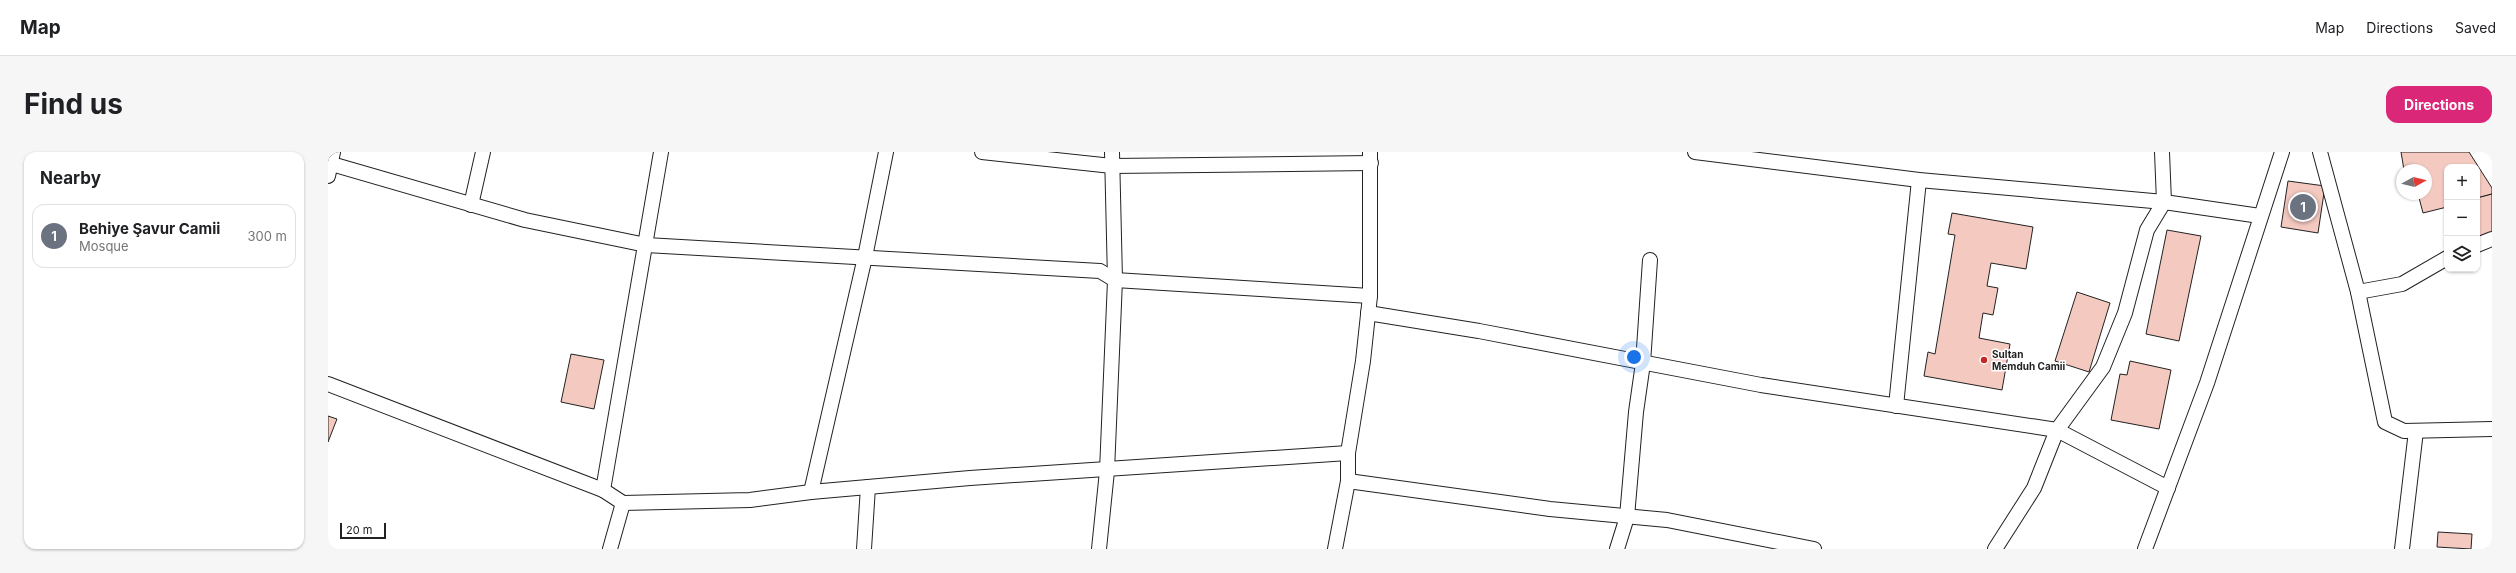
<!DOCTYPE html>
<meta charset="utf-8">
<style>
:root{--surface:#fff;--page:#f6f6f6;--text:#202124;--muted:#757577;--line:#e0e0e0;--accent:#db2777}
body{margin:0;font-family:Inter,sans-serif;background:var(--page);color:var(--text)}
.controls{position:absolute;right:12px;top:12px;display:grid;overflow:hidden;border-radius:8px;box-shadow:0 1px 3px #0004}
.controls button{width:36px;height:36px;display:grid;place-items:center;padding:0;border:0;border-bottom:1px solid var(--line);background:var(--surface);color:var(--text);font:20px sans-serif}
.compass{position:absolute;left:2068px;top:12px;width:36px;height:36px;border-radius:50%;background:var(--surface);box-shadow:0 1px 3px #0004;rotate:82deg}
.scale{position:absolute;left:12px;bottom:10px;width:46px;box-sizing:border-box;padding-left:4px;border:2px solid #222;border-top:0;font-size:11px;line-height:14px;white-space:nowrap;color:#222;-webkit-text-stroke:3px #fff;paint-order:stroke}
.you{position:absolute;left:1306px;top:205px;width:14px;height:14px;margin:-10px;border:3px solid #fff;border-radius:50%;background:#1a73e8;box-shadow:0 0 0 6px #1a73e833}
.badge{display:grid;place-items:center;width:26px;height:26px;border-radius:50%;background:var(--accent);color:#fff;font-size:13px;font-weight:700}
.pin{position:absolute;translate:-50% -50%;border:2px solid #fff;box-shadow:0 1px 4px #0006}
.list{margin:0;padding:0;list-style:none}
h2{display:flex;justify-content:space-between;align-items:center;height:52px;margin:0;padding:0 16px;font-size:17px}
h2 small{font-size:13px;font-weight:400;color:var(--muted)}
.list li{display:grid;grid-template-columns:26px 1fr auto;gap:12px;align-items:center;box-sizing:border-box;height:64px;margin:0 8px 8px;padding:0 8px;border:1px solid var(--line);border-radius:12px}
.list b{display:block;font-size:15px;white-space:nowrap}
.list p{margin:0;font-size:13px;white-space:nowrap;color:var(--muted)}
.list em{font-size:13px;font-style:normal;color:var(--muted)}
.icon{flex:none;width:22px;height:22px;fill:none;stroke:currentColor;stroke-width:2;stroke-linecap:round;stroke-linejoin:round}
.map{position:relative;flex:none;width:2164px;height:397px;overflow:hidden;border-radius:12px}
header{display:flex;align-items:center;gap:24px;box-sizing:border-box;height:56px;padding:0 20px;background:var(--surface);border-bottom:1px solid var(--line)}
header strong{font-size:19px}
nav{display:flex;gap:22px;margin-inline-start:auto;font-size:14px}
.intro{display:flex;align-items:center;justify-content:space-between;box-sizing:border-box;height:96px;padding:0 24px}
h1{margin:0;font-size:28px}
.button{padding:10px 18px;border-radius:12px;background:var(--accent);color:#fff;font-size:14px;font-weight:700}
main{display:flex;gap:24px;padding:0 24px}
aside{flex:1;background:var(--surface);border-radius:12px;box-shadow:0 1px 3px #0004}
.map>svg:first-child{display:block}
</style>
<header>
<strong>Map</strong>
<nav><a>Map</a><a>Directions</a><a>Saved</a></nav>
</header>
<div class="intro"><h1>Find us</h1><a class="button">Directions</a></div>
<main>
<aside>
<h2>Nearby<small></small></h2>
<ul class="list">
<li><span class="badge" style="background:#6b7280">1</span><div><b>Behiye Şavur Camii</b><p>Mosque</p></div><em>300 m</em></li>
</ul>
</aside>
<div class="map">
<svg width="2164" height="397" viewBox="0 0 2164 397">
<rect width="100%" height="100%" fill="#fff"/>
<g fill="#f3c9c0" stroke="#222">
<polygon points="2073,0 2141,0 2164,36 2164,42 2149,46 2149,15 2119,15 2119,55 2095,61 2090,42 2098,42 2098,18 2076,18"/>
<polygon points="1960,29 1997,34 1990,81 1953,75"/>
<polygon points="2164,42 2164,86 2149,91 2149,46"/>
<polygon points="1624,61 1705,75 1698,117 1663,111 1659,134 1670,136 1665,163 1655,161 1651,186 1682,192 1674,238 1596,224 1600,200 1607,202 1627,83 1620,82"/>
<polygon points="1839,78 1873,84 1851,189 1818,182"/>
<polygon points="1749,140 1782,151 1761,220 1727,209"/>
<polygon points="243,202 276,208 266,257 233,250"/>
<polygon points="1802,209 1843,218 1831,277 1783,268 1792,222 1799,223"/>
<polygon points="0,264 9,267 0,290"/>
<polygon points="2110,380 2144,382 2143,397 2109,395"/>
</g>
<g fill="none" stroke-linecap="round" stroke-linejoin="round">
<g stroke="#222" stroke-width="16">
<g id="street">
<polyline points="654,0 784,14 1043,11"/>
<polyline points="1367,0 1591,28 1836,50 1932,64"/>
<polyline points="1992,0 2030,140 2057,270 2076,279 2164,277"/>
<polyline points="0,11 197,68 318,93 772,119 787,128 1042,144"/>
<polyline points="0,24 5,0"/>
<polyline points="143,53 155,0"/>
<polyline points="2149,93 2164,87"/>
<polyline points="2030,140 2074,132 2119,106"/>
<polyline points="1040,161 1151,179 1433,233 1729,278 1840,336"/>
<polyline points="0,232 275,338 295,351 422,348 483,340 642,326 1020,301"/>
<polyline points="1568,254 1591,28"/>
<polyline points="1020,329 1222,357 1339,368 1486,397"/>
<polyline points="275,338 333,0"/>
<polyline points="483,340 537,105 558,0"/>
<polyline points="282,397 295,351"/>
<polyline points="536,397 540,335"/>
<polyline points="771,397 779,319 787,128 784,0"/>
<polyline points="1007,397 1020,329 1020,301 1035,209 1042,144 1042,0"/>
<polyline points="1289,397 1299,365 1308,260 1315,211 1322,108"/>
<polyline points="1667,397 1706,336 1729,278 1775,215 1797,161 1819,78 1836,50 1834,0"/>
<polyline points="1817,397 1879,231 1954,0"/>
<polyline points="2074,397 2088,279"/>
</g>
</g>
<use href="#street" stroke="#fff" stroke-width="14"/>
</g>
<circle fill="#c62828" stroke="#fff" stroke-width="1.5" cx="1656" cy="208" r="4"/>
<g text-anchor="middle" stroke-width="3" stroke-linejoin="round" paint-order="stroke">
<g font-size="10" font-weight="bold" fill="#222" stroke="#fff" text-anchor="start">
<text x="1664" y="206">Sultan<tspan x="1664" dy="12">Memduh Camii</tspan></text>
</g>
</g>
</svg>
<div class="controls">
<button>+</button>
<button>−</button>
<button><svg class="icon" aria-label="layers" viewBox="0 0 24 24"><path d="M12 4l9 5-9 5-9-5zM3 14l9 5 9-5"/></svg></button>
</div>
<svg class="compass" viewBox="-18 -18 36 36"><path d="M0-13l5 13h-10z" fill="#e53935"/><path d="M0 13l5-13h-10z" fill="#757577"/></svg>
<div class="scale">20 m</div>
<div class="you"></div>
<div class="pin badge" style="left:1975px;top:55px;background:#6b7280">1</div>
</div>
</main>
